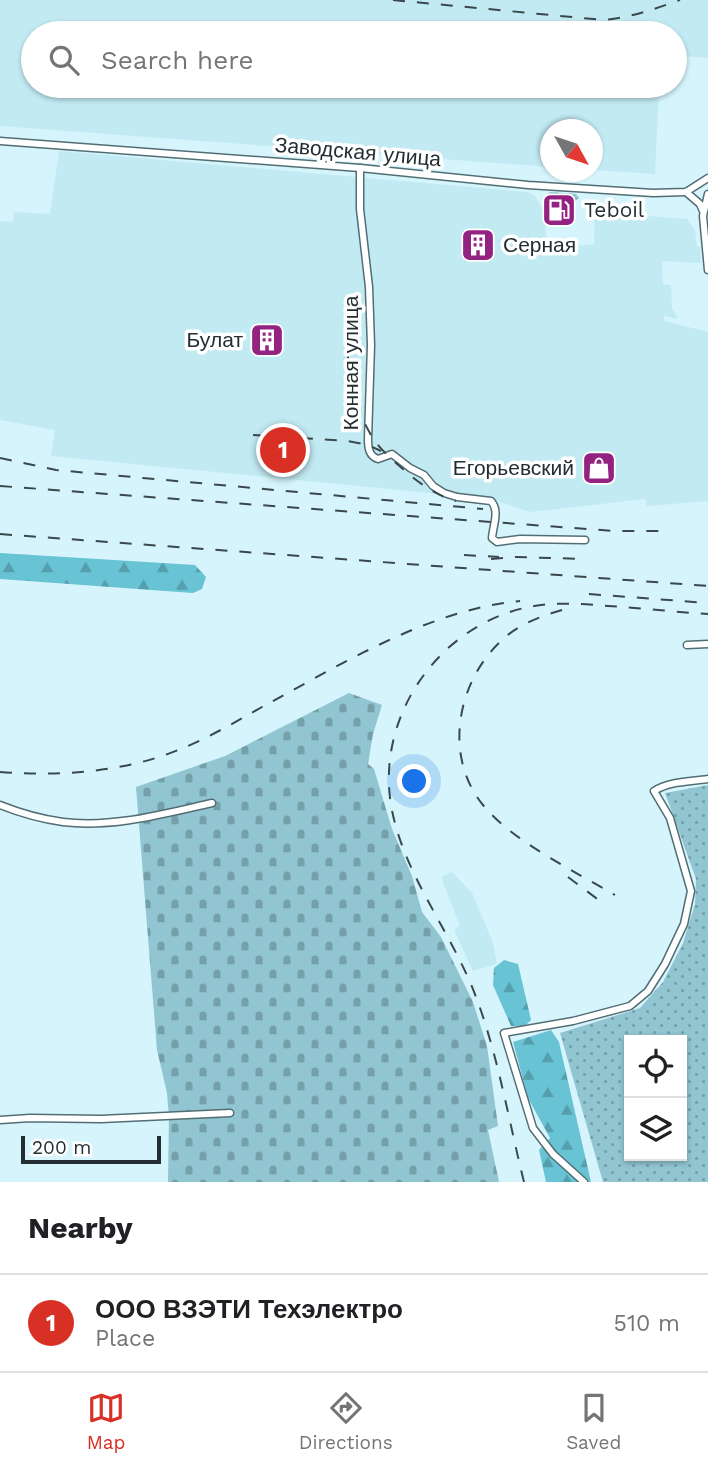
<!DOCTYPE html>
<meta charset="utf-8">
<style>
:root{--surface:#fff;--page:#f2f2f2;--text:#202124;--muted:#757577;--line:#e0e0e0;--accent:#d93025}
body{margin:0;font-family:"Work Sans",sans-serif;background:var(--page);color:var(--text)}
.controls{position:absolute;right:21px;bottom:21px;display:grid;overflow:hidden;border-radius:0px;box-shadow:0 2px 5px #0004}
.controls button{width:63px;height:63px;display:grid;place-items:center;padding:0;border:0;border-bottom:2px solid var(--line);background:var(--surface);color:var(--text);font:35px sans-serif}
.compass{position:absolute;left:540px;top:119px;width:63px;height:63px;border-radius:50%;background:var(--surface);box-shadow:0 2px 5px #0004;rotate:130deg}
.scale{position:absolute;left:21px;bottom:18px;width:140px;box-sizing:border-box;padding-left:7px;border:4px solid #222e31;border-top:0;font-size:19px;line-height:24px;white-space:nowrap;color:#222e31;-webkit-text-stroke:5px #fff;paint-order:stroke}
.you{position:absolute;left:415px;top:782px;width:24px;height:24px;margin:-18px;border:5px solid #fff;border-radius:50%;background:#1a73e8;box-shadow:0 0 0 10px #1a73e833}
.badge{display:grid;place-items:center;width:46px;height:46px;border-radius:50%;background:var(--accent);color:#fff;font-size:23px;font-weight:700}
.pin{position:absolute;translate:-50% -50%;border:4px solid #fff;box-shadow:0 2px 7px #0006}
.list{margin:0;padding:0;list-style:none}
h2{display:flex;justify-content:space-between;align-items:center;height:91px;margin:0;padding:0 28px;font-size:30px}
h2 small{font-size:23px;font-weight:400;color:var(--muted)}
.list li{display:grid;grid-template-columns:46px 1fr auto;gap:21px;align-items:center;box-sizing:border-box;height:98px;padding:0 28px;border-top:2px solid var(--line)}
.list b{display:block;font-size:26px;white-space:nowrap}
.list p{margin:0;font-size:23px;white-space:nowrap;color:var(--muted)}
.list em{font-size:23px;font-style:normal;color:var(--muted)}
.icon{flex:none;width:38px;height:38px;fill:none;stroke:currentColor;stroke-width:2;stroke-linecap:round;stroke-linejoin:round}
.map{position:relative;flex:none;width:708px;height:1182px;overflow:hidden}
.search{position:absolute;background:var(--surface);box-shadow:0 2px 5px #0004;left:21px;right:21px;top:21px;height:77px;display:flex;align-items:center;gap:18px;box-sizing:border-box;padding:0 24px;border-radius:38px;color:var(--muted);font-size:26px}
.sheet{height:189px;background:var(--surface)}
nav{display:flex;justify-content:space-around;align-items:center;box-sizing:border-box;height:98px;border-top:2px solid var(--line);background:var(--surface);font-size:19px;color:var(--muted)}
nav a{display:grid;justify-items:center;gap:4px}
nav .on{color:var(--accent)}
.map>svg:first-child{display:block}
</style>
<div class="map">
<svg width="708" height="1182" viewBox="0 0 708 1182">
<defs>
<pattern id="grass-dots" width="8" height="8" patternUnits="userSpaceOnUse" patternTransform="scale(1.75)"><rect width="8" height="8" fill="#90c5d1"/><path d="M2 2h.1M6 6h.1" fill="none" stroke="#75a0aa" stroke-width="1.8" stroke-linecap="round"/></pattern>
<pattern id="forest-firs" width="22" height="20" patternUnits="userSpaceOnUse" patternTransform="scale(1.75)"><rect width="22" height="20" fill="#68c3d5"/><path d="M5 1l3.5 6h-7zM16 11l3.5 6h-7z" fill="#559fad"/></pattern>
<pattern id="cemetery-stones" width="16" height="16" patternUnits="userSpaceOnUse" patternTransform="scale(1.75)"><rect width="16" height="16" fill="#90c5d1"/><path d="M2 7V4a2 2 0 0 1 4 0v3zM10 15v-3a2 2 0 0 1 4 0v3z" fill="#75a0aa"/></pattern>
</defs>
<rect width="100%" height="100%" fill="#d5f4fb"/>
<g fill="#c2eaf3">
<polygon points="0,0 708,0 708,58 675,55 675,33 33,33 33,86 659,86 655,174 593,170 592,130 550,130 550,167 0,126"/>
<polygon points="59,151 528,192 535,196 544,212 547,249 594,244 595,212 687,219 695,230 697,246 700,247 701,263 662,261 663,285 671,285 672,308 678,319 664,316 664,321 708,332 708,501 647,506 645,499 530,512 491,499 51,456 55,430 0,420 0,221 13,222 14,212 50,214"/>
<polygon points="452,872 472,893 493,943 497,964 473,971 454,930 460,926 441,877"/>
</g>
<g fill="url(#grass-dots)" fill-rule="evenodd">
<polygon points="550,192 576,194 579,198 566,206 554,207 547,200 547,195"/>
<path d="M708,785V1182H603L560,1033L640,1008L663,982L683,943L695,904L696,879L665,793ZM629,1040H682V1156H629Z"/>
</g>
<g fill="url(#forest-firs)">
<polygon points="0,553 195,565 206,577 202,589 193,593 0,579"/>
<polygon points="504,960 518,964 531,1020 525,1026 511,1026 493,985 494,968"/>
<polygon points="551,1030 559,1042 591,1182 546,1182 539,1150 550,1138 528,1098 513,1042"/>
</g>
<polygon fill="url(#cemetery-stones)" points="349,693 382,705 373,734 368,764 374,769 392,829 412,876 422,912 441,937 473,1002 487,1046 498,1126 488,1130 499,1182 168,1182 169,1117 167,1093 157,1050 136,787 225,756"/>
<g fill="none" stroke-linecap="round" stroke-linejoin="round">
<g stroke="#526e74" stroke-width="9">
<g id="minor">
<polyline points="0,141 360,168 528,185 653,193 686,192 708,178"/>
<path d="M360,168V209L369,287L371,345L368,439C368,448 369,456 378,459L392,454L410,468L424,475L433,486L444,493L457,497L491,501C500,511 493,525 492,538L497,542L520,539L585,540"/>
<polyline points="686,192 700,204 703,211"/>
<polyline points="708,194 703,216 708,270"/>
<polyline points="687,645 708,644"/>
<path d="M0,805C20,813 41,819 63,822C113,828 163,814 212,803"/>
<polyline points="0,1120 30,1118 101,1119 230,1113"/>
<path d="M584,1182L553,1154L533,1128L504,1033L573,1021L630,1006L648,991L665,964L684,924L691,891L670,818L654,791C670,781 689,782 708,779"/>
</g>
</g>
<use href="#minor" stroke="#fff" stroke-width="6"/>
<g stroke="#3a484c" stroke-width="2" stroke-dasharray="12 12" stroke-linecap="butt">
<path d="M393,0L603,20C630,18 654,9 680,0"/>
<path d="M347,307C345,350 349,398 371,435C379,449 393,460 405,471C420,484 436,495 456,501"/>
<polyline points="253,435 347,441 368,445 381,451"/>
<polyline points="0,458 56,470 483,509"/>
<polyline points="0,486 615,531 659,531"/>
<polyline points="0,534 708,586"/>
<polyline points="464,555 499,557"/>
<polyline points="491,559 516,557 586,559"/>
<polyline points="589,594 708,603"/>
<path d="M562,610C541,616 517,625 501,641C457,682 443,756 483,805C512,841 574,871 615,895"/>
<path d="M0,772C54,776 111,773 162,756C198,744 230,725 262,707C342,664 428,610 520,601"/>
<polyline points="568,877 604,904"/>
<path d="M524,1182C509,1122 498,1055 476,997C453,935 407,879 393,815C371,720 439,622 534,606C558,602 583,604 608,606C641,608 675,612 708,614"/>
</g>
</g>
<defs>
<g id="fuel-square" transform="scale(1.75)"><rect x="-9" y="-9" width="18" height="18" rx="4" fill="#942281" stroke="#fff"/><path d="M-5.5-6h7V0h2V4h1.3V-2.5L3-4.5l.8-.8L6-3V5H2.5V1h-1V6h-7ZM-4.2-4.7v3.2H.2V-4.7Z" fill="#fff"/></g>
<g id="building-square" transform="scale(1.75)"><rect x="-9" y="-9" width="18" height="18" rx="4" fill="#942281" stroke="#fff"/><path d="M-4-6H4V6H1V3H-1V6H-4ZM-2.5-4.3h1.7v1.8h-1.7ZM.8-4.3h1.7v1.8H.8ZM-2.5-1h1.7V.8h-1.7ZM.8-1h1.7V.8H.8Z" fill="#fff"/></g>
<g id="shop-square" transform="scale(1.75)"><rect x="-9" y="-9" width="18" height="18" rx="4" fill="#942281" stroke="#fff"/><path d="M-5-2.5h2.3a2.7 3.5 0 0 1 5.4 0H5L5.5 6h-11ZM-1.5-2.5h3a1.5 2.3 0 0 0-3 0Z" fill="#fff"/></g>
</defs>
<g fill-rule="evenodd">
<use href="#fuel-square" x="559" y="210"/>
<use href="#building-square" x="478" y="245"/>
<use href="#building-square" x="267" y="340"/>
<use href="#shop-square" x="599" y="468"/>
</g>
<g text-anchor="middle" stroke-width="7" stroke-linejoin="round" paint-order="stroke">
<g font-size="21" fill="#222e31" stroke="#fff">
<text transform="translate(358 152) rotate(5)" y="7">Заводская улица</text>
<text transform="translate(351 363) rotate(-90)" y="7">Конная улица</text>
</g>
<g font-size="21" fill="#222e31" stroke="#fff" text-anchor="start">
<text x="584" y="217">Teboil</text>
<text x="503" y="252">Серная</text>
<text x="243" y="347" text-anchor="end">Булат</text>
<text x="574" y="475" text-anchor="end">Егорьевский</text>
</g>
</g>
</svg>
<div class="controls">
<button><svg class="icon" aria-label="locate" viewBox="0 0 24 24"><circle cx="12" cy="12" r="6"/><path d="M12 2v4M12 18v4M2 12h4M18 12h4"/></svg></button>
<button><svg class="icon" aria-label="layers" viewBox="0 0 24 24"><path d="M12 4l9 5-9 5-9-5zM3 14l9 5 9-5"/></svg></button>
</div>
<svg class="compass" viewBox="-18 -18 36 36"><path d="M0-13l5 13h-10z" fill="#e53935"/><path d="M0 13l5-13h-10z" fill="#757577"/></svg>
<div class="scale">200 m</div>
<div class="you"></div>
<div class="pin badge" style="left:283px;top:450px">1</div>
<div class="search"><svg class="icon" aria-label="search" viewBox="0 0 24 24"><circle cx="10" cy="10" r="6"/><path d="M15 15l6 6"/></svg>Search here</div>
</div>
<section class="sheet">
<h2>Nearby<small></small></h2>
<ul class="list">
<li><span class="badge">1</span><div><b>ООО ВЗЭТИ Техэлектро</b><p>Place</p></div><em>510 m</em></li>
</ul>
</section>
<nav>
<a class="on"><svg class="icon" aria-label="map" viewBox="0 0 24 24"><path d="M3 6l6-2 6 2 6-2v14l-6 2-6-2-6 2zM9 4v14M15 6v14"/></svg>Map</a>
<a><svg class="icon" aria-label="directions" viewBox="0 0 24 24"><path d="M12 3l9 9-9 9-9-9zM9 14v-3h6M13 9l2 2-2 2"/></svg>Directions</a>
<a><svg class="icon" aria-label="saved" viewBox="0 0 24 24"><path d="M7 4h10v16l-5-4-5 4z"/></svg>Saved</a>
</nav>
